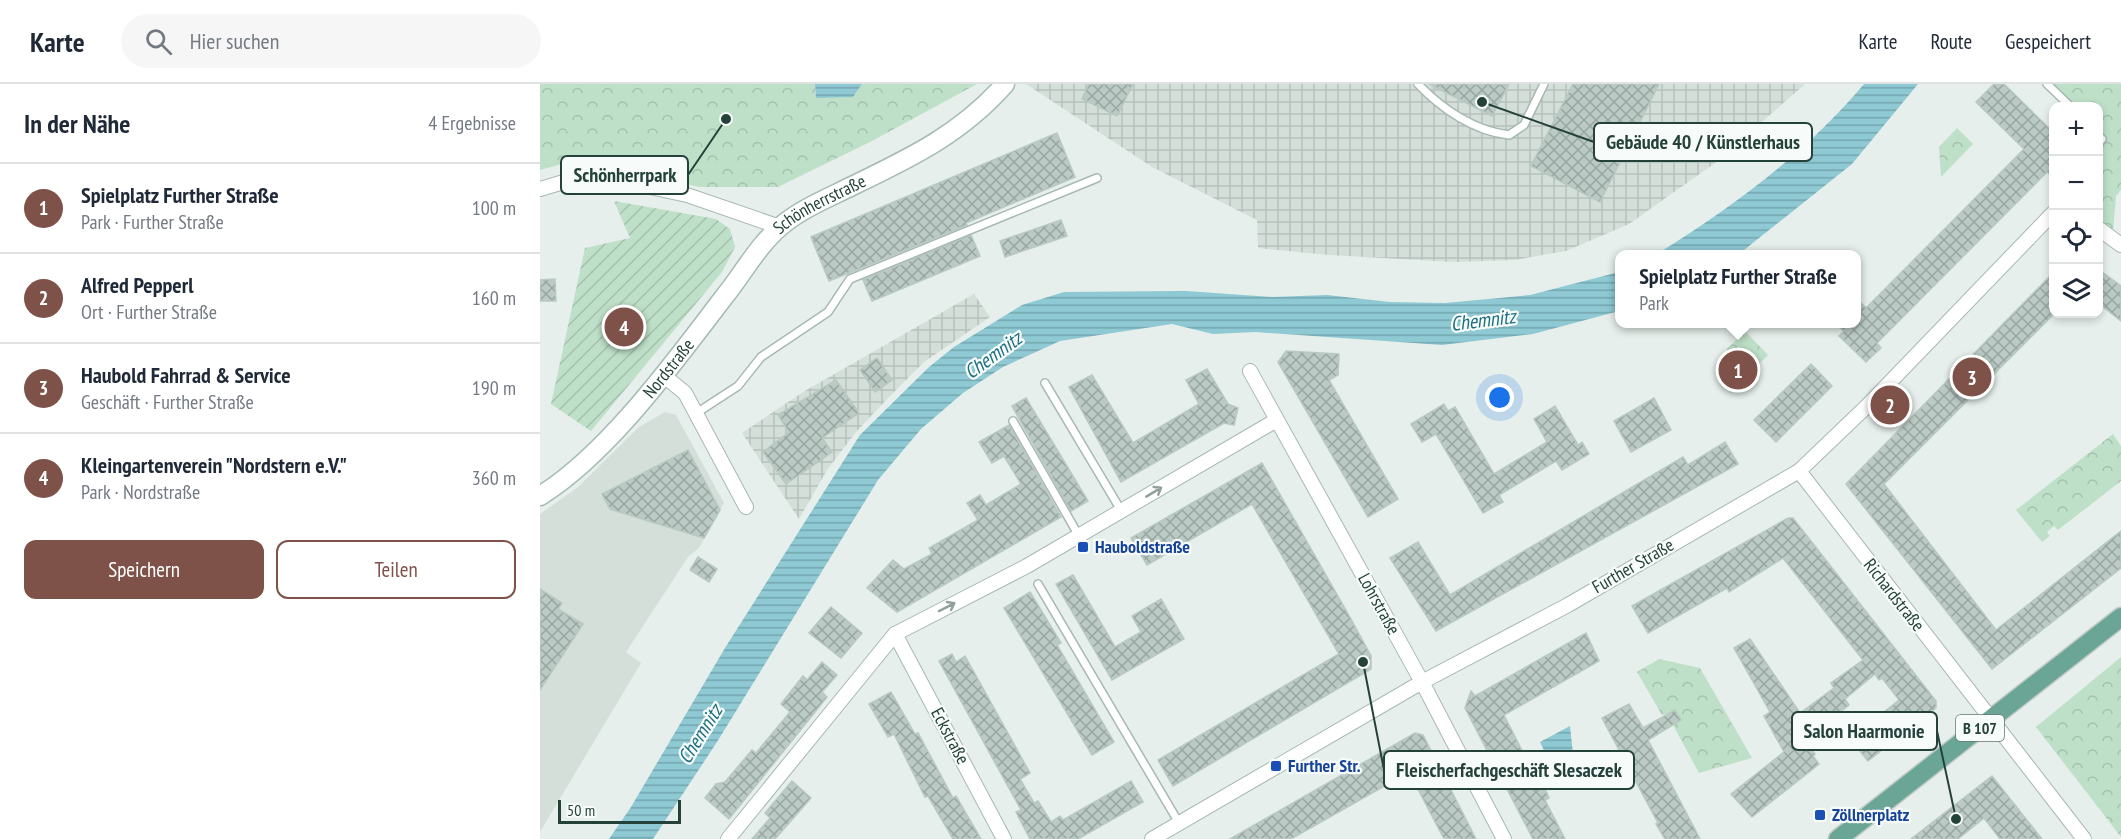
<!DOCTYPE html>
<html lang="de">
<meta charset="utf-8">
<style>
:root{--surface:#fff;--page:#f6f6f7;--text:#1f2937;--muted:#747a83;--line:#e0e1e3;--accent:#7f5249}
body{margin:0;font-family:"PT Sans Narrow",sans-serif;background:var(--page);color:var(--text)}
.controls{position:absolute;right:18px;top:18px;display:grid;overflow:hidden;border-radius:12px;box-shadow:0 3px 9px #0003}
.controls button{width:54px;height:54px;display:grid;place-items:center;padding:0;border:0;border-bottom:2px solid var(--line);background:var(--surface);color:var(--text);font:30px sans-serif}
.scale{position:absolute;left:18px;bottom:15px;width:123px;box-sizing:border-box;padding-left:6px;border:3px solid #24423a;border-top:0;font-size:16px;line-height:21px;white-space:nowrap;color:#24423a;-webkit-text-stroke:4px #f7fbf9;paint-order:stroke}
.you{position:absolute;left:960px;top:314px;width:21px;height:21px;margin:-15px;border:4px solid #fff;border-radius:50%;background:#1a73e8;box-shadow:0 0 0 9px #1a73e833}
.badge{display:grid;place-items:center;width:39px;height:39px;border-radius:50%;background:var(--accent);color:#fff;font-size:20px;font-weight:700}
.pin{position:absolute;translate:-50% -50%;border:3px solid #fff;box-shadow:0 2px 6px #0006}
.popup{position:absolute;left:1075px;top:166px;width:246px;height:78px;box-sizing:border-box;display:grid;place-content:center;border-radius:12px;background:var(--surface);filter:drop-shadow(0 2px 4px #0005);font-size:20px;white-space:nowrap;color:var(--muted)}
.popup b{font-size:22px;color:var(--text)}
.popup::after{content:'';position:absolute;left:50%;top:100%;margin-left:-12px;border:12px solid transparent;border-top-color:var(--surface)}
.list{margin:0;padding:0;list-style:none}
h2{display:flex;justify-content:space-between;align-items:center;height:78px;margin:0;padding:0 24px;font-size:26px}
h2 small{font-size:20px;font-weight:400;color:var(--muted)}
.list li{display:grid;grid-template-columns:39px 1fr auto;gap:18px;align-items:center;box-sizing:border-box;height:90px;padding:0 24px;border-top:2px solid var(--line)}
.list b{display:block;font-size:22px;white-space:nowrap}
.list p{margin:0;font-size:20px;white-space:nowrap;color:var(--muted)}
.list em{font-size:20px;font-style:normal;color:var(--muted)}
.actions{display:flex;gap:12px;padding:18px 24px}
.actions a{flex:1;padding:14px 0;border:2px solid var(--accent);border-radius:12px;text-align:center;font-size:21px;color:var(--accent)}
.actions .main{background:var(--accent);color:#fff}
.icon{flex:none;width:33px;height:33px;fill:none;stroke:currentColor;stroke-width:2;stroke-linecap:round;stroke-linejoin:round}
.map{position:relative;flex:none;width:1581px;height:755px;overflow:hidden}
header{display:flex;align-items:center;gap:36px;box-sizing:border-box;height:84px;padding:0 30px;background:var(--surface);border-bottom:2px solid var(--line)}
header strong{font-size:28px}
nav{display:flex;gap:33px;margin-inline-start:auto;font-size:21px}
.search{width:420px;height:54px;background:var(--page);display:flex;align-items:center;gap:15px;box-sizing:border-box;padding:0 21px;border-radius:33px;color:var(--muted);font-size:22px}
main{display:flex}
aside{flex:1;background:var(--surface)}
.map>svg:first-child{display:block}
</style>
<header>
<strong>Karte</strong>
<div class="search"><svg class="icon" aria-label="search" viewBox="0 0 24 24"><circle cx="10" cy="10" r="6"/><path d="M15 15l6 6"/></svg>Hier suchen</div>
<nav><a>Karte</a><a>Route</a><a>Gespeichert</a></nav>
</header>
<main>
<aside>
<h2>In der Nähe<small>4 Ergebnisse</small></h2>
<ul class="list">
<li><span class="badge">1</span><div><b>Spielplatz Further Straße</b><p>Park · Further Straße</p></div><em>100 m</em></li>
<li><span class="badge">2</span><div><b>Alfred Pepperl</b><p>Ort · Further Straße</p></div><em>160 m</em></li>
<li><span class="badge">3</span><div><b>Haubold Fahrrad &amp; Service</b><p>Geschäft · Further Straße</p></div><em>190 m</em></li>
<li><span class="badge">4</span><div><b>Kleingartenverein &quot;Nordstern e.V.&quot;</b><p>Park · Nordstraße</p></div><em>360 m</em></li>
</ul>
<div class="actions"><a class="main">Speichern</a><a>Teilen</a></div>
</aside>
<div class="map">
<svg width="1581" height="755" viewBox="0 0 1581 755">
<defs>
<pattern id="industrial-grid" width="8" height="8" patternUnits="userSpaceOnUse" patternTransform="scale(1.5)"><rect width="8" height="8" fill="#d4dfda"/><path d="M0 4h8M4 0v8" fill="none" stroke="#b6c1bc"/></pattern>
<pattern id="forest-crowns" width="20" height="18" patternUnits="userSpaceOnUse" patternTransform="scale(1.5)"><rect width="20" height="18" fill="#bfe0c8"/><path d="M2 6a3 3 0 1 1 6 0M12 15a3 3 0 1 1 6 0" fill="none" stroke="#a4c1ad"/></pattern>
<pattern id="garden-furrows" width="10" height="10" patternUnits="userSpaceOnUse" patternTransform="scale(1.5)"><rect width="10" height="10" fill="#bfe0c8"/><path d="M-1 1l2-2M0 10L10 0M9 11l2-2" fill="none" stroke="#a4c1ad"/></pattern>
<pattern id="water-rules" width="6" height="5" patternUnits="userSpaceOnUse" patternTransform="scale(1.5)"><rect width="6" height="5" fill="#8ec9d4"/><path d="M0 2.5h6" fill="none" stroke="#74a5ad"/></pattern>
<pattern id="building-cross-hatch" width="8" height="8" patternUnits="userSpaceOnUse" patternTransform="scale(1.5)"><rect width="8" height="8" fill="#bbcac4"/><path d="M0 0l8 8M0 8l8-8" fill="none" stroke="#98a6a0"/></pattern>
</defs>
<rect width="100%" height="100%" fill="#e6efeb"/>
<polygon fill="#d4dfda" points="125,328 136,331 184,419 159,464 148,473 86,568 101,579 0,748 0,430 37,404 99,343"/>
<g fill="url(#industrial-grid)">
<polygon points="486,0 1265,0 1175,79 1089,140 1026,167 974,176 914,178 789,171 718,164 717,136 612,83"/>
<polygon points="434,210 450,233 384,278 349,313 316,348 287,386 259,435 202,349 263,308"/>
</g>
<g fill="url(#forest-crowns)">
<polygon points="0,0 275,0 276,13 313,13 322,0 437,0 332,57 238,103 159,103 44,74 0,86"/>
<polygon points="1501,0 1581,0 1581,106 1576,112 1573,148 1559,136 1558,22 1524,22"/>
<polygon points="1417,44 1433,60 1401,93 1399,63"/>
<polygon points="1205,247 1228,271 1191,309 1180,293 1187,265"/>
<polygon points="1573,350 1581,362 1581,397 1518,446 1514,442 1507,448 1510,452 1502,458 1476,426"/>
<polygon points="1581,573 1581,753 1496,643"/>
<polygon points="1119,575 1160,584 1212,674 1159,689 1127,630 1122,631 1097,588"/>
</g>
<polygon fill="url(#garden-furrows)" points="74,117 176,135 190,145 195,163 182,188 51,347 11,320 45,164 90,154"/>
<g fill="url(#water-rules)">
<polygon points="275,0 322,0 313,13 276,14"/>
<path d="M1324,0H1378L1312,80L1199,170H1117C1193,123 1266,69 1324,0Z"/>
<polygon points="1079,188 1079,227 993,250 902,261 715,248 673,250 632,240 520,257 463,283 423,309 381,345 338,396 177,658 113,755 69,755 91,723 185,564 320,351 389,283 414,263 482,221 524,208 646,207 733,213 787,211 850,218 905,219 990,211"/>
<polygon points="1030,642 1033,670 1046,680 1049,690 1043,696 1025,699 1015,690 1000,658"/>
</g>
<g fill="url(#building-cross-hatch)" stroke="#b8c9c2" stroke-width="1.5">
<polygon points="549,0 593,0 577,32 542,15"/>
<polygon points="889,0 969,0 952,32"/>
<polygon points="1033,0 1119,0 1060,118 991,82"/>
<polygon points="1454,0 1464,0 1514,49 1514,94 1507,88 1337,259 1341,264 1326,278 1299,252 1304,247 1296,240 1317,240 1317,215 1326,224 1484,65 1436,18"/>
<polygon points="517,49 535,93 426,139 427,141 289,197 271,153"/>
<polygon points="521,136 527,152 465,173 460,157"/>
<polygon points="431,151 440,172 332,217 323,196"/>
<polygon points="1558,185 1581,202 1581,237 1558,219"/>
<polygon points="1514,188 1514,230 1344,400 1456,546 1581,447 1581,484 1452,585 1306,400"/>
<polygon points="15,195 16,217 0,217 0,196"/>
<polygon points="746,267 799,270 798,291 789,296 858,415 828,433 738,278"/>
<polygon points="337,274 352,296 335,308 320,286"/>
<polygon points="1271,280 1292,302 1236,358 1214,336"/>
<polygon points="667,285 688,320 698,324 694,341 684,339 581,398 529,303 552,291 593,359 659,320 646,296"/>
<polygon points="296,296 319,329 282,354 292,368 246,400 223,368 249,348 238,331"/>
<polygon points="486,314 548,417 531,427 472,322"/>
<polygon points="1114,314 1131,346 1091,368 1074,337"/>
<polygon points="904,320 908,327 915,323 954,390 1007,358 994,335 1015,322 1038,361 1042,358 1049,370 1022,386 1016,377 959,411 963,418 943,429 896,350 882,358 871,340"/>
<polygon points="469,341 521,433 357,528 327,504 353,476 364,485 392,470 389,464 438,436 427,419 440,411 446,421 481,400 464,372 452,379 439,358"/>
<polygon points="1185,358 1198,380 896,547 850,474 878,458 910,511 1143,373 1148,381"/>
<polygon points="148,366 180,426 164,454 70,425 62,410"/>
<polygon points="722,379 811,535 831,572 831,585 633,702 618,676 799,570 712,420 607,481 591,454"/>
<polygon points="1248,434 1253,434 1396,617 1396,624 1328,677 1310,655 1359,616 1342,594 1339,596 1335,590 1305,615 1309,621 1287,638 1283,631 1256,647 1275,670 1273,672 1279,680 1212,733 1191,710 1244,668 1224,632 1230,628 1194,564 1210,555 1260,629 1294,604 1291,599 1323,576 1243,474 1189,508 1187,504 1108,549 1092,522"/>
<polygon points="158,473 177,485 169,498 150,486"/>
<polygon points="533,491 575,563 601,548 592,532 621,515 644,555 572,596 516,500"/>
<polygon points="0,505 22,519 18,525 43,540 0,606"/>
<polygon points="490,508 521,559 517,561 574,658 552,671 464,524"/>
<polygon points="291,523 322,549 301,574 269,549"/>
<polygon points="1046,549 1059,577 964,631 1000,702 1003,700 1009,714 1005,716 1025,755 993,755 925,624 931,607 935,612"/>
<polygon points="412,570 416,578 425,572 490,689 480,695 494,719 498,717 511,738 520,732 523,736 591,697 603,718 538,755 490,755 476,728 481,726 399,577"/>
<polygon points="282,578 297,591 282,608 287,613 189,735 165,714 176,700 185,698 212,666 216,669 250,628 241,620 263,592 267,596"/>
<polygon points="351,608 375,650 378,649 413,714 416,712 441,755 413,755 388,712 385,713 354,650 348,653 329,620"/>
<polygon points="1089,620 1103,644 1135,626 1141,636 1108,656 1160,755 1125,755 1116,740 1118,739 1062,634"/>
<polygon points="875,649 883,651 936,755 904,755 869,688 751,755 690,755"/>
<polygon points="1452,692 1502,755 1460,755 1444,734 1418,755 1371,755"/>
<polygon points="252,697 271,714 235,755 212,755 230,734 225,729"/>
</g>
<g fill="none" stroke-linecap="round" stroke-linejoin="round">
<g stroke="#a8b8b2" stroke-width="10">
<g id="lane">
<path d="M878,0C902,25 934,47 969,51L984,41L1004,0"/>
<polyline points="1507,0 1530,22"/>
<polyline points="1558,51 1562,55 1558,60"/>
<polyline points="505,299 582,428"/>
<polyline points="155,330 198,302 221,273 288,228 310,195 557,94"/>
<polyline points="473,337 539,452"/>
<polyline points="498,500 639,739"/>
</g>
</g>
<g stroke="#a8b8b2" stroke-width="16">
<g id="street">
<polyline points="0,105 50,90 147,111 240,143"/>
<polyline points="1558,144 1581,161"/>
<polyline points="710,287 882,598 964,755"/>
<polyline points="123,291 145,309 206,423"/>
<polyline points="1259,387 1544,755"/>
<polyline points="355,550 464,755"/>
<polyline points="188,755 355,550 487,482 735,337"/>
<polyline points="612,755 882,598 1028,521 1259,387 1327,322 1514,128"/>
</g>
</g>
<g stroke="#a4bbb3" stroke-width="21">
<g id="secondary">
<path id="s1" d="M0,412C68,370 135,277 184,213C202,191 218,161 241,142C261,125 288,114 312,102C370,74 421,50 465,0"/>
</g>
</g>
<g stroke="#c2cac8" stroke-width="21">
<polyline id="primary" points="1298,755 1581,533"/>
</g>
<use href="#lane" stroke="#fff" stroke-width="7"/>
<use href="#street" stroke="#fff" stroke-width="14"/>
<use href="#secondary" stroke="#fff" stroke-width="18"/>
<use href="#primary" stroke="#6aa596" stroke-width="18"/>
</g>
<defs><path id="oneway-shaft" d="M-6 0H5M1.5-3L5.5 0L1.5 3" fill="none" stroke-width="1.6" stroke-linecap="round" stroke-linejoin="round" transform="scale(1.5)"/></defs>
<g stroke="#92a09c">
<use href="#oneway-shaft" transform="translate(614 408) rotate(-31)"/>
<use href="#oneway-shaft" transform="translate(407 523) rotate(-27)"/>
</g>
<g fill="#1a4fb4" stroke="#f7fbf9" stroke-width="2">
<rect x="537" y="457" width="12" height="12" rx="3"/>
<rect x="730" y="676" width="12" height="12" rx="3"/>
<rect x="1274" y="725" width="12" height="12" rx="3"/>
</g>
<g text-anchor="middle" stroke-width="4.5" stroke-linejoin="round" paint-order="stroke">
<rect fill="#f7fbf9" stroke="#637a73" stroke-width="1.5" x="1416" y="631" width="48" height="26" rx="4.5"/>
<g font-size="16" font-weight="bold" fill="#24423a">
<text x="1440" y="650">B 107</text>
</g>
<g font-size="18" fill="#24423a" stroke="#f7fbf9">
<text dy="6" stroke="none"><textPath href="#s1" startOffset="408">Schönherrstraße</textPath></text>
<text dy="6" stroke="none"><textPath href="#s1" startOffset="182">Nordstraße</textPath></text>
<text transform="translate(1093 482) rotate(-30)" y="6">Further Straße</text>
<text transform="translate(1354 511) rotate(52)" y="6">Richardstraße</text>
<text transform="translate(839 520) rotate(61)" y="6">Lohrstraße</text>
<text transform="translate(410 652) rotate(62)" y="6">Eckstraße</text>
</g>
<g font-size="18" font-weight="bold" fill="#164399" stroke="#f7fbf9" text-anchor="start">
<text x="555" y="469">Hauboldstraße</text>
<text x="748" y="688">Further Str.</text>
<text x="1292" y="737">Zöllnerplatz</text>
</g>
<g font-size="20" font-style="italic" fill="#1c6f80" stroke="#f7fbf9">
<text transform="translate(943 236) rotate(-7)" y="7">Chemnitz</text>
<text transform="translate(453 271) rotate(-36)" y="7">Chemnitz</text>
<text transform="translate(160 650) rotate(-58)" y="7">Chemnitz</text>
</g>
</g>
<path fill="none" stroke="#24423a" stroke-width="2" d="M942 18L1054 58M186 35L148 91M1416 735L1397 647M823 578L844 686"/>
<g fill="#24423a" stroke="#f7fbf9" stroke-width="2">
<circle cx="942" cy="18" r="6"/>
<circle cx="186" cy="35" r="6"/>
<circle cx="1416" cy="735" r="6"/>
<circle cx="823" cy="578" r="6"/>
</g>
<g fill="#f7fbf9" stroke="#24423a" stroke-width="2">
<rect x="1054" y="39" width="218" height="38" rx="6"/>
<rect x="21" y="72" width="127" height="38" rx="6"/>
<rect x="1252" y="628" width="145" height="38" rx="6"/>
<rect x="844" y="667" width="250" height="38" rx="6"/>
</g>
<g font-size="20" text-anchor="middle" font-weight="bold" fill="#24423a">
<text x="1163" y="65">Gebäude 40 / Künstlerhaus</text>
<text x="85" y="98">Schönherrpark</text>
<text x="1324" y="654">Salon Haarmonie</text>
<text x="969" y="693">Fleischerfachgeschäft Slesaczek</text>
</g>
</svg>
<div class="controls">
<button>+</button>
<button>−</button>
<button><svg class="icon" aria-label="locate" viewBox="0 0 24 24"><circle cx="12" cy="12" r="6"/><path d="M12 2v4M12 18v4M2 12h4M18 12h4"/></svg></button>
<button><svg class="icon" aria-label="layers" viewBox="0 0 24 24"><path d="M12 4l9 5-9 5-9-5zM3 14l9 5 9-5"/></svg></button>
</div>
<div class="scale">50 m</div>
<div class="you"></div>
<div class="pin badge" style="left:1198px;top:286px">1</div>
<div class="popup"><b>Spielplatz Further Straße</b>Park</div>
<div class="pin badge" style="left:1350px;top:321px">2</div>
<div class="pin badge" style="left:1432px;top:293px">3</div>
<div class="pin badge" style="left:84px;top:243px">4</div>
</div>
</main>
